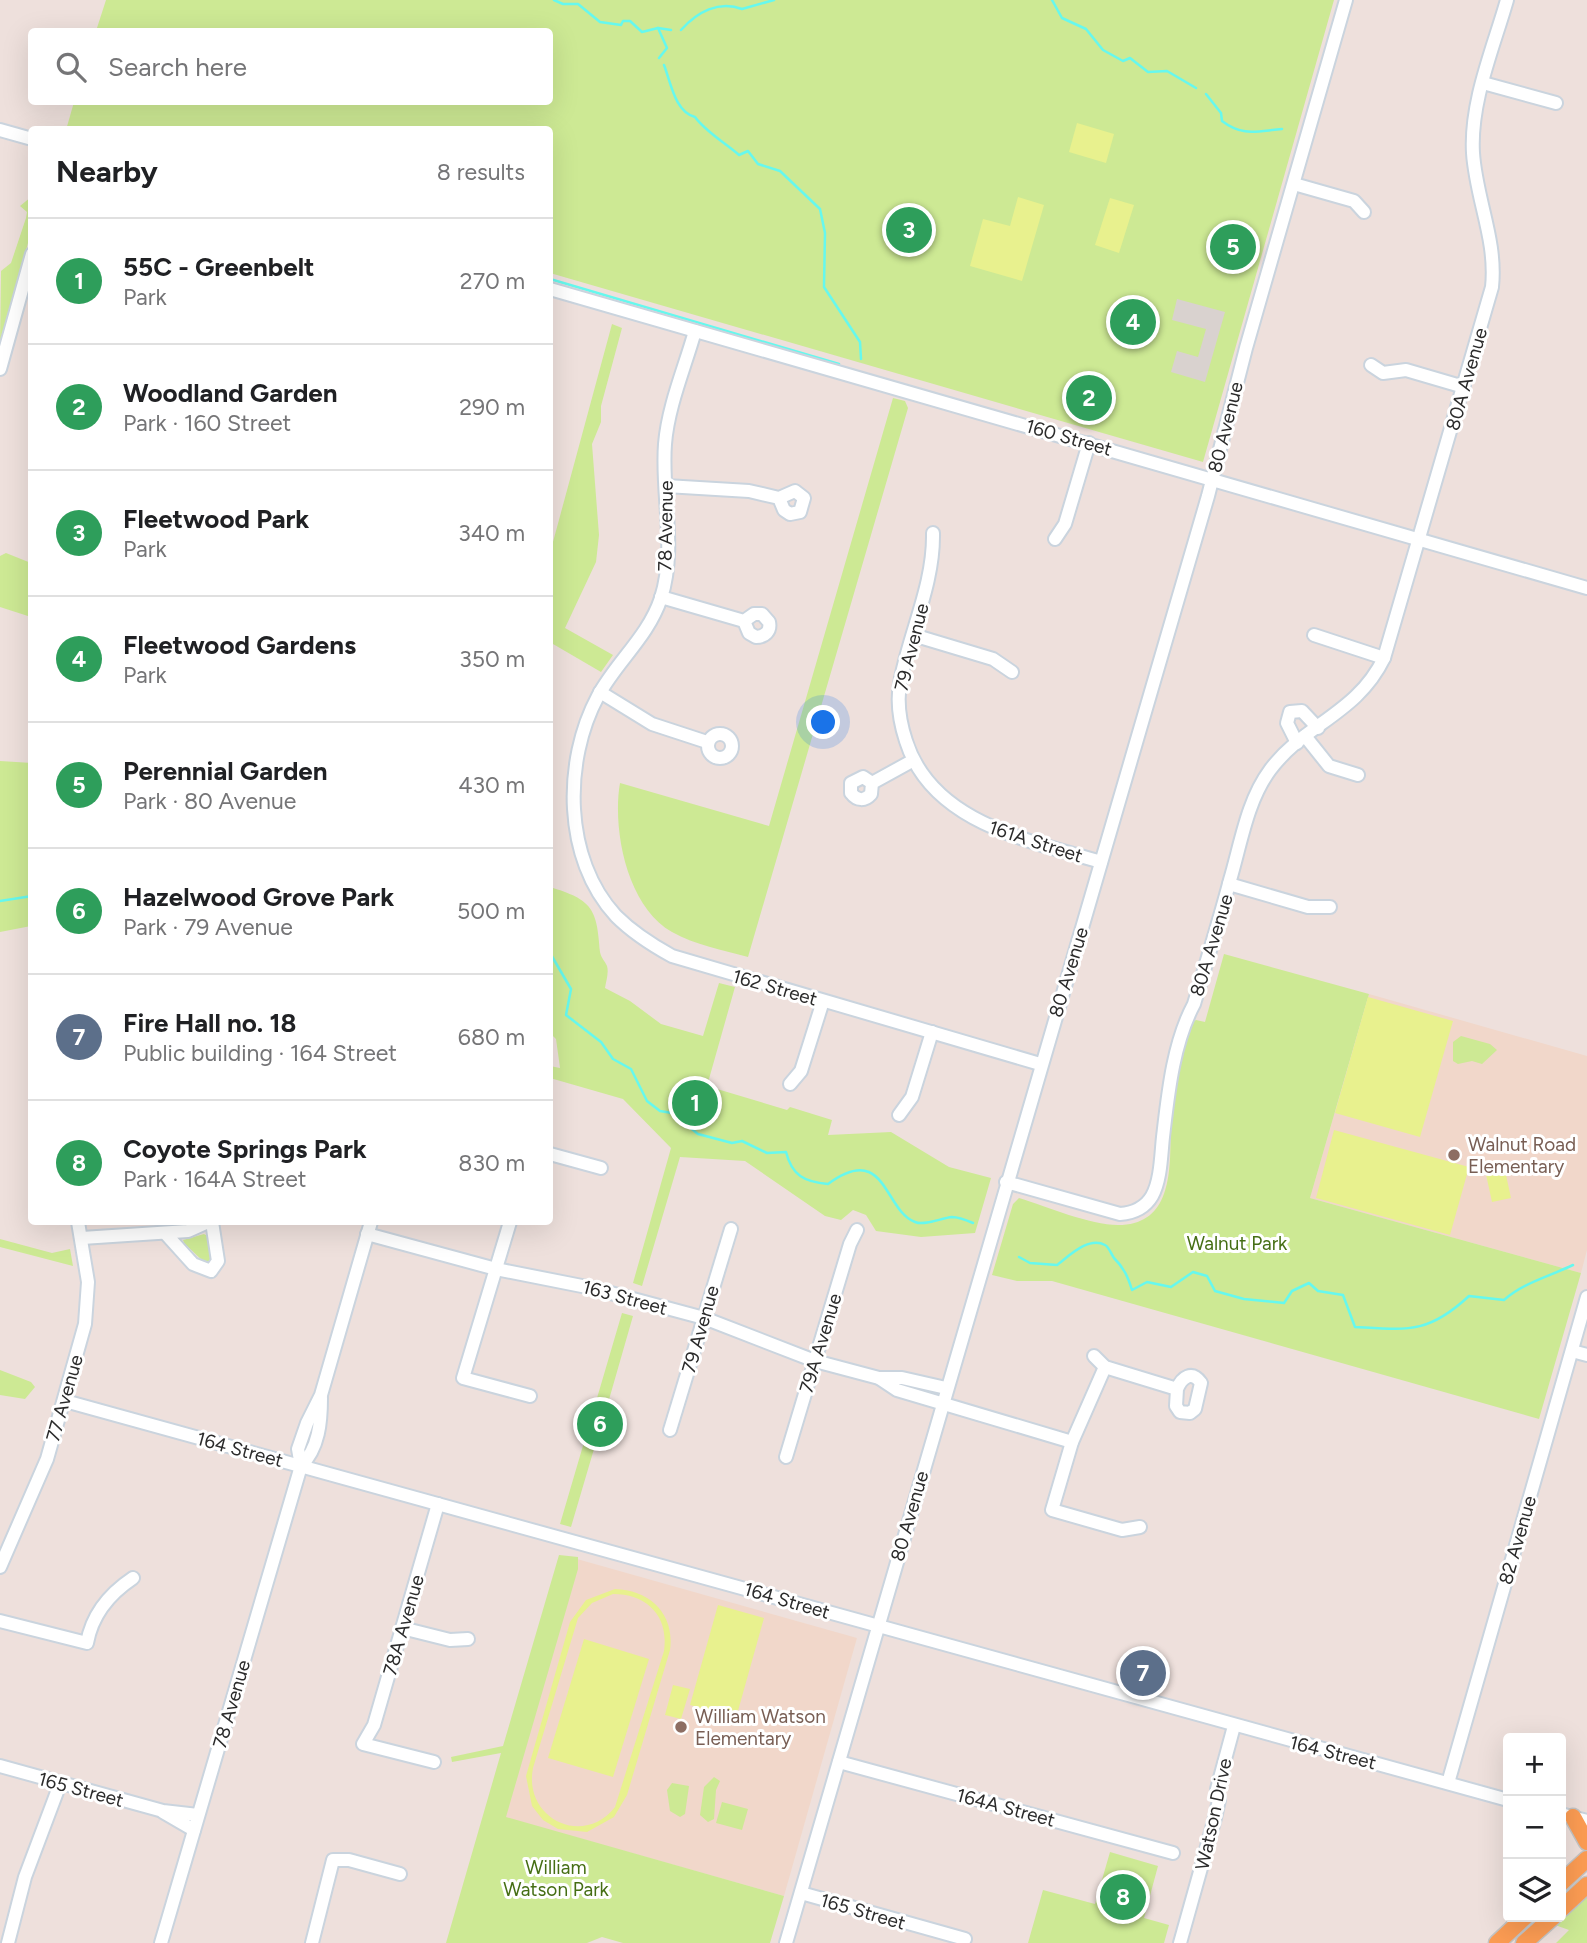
<!DOCTYPE html>
<meta charset="utf-8">
<style>
:root{--surface:#fff;--page:#f6f6f6;--text:#202124;--muted:#757577;--line:#e0e0e0;--accent:#db2777}
body{margin:0;font-family:Figtree,sans-serif;background:var(--page);color:var(--text)}
.controls{position:absolute;right:21px;bottom:21px;display:grid;overflow:hidden;border-radius:7px;box-shadow:0 7px 28px #0002}
.controls button{width:63px;height:63px;display:grid;place-items:center;padding:0;border:0;border-bottom:2px solid var(--line);background:var(--surface);color:var(--text);font:35px sans-serif}
.you{position:absolute;left:824px;top:723px;width:24px;height:24px;margin:-18px;border:5px solid #fff;border-radius:50%;background:#1a73e8;box-shadow:0 0 0 10px #1a73e833}
.badge{display:grid;place-items:center;width:46px;height:46px;border-radius:50%;background:var(--accent);color:#fff;font-size:23px;font-weight:700}
.pin{position:absolute;translate:-50% -50%;border:4px solid #fff;box-shadow:0 2px 7px #0006}
.list{margin:0;padding:0;list-style:none}
h2{display:flex;justify-content:space-between;align-items:center;height:91px;margin:0;padding:0 28px;font-size:30px}
h2 small{font-size:23px;font-weight:400;color:var(--muted)}
.list li{display:grid;grid-template-columns:46px 1fr auto;gap:21px;align-items:center;box-sizing:border-box;height:126px;padding:0 28px;border-top:2px solid var(--line)}
.list b{display:block;font-size:26px;white-space:nowrap}
.list p{margin:0;font-size:23px;white-space:nowrap;color:var(--muted)}
.list em{font-size:23px;font-style:normal;color:var(--muted)}
.icon{flex:none;width:38px;height:38px;fill:none;stroke:currentColor;stroke-width:2;stroke-linecap:round;stroke-linejoin:round}
.map{position:relative;flex:none;width:1587px;height:1943px;overflow:hidden}
.search{position:absolute;background:var(--surface);box-shadow:0 7px 28px #0002;left:28px;top:28px;width:525px;height:77px;display:flex;align-items:center;gap:18px;box-sizing:border-box;padding:0 24px;border-radius:7px;color:var(--muted);font-size:26px}
.panel{position:absolute;background:var(--surface);box-shadow:0 7px 28px #0002;left:28px;top:126px;width:525px;height:1099px;border-radius:7px}
.map>svg:first-child{display:block}
</style>
<div class="map">
<svg width="1587" height="1943" viewBox="0 0 1587 1943">
<rect width="100%" height="100%" fill="#eee0dc"/>
<g fill="#f1d7ca">
<polygon points="1369,994 1587,1056 1587,1250 1581,1273 1310,1198"/>
<polygon points="577,1559 857,1638 784,1896 504,1817"/>
</g>
<g fill="#cde994">
<polygon points="106,0 1334,0 1203,462 550,273 550,130 66,130 74,102 550,102 550,32 96,31"/>
<polygon points="31,197 31,232 0,345 1,271 11,263 26,218 27,212 20,206"/>
<polygon points="612,324 622,328 601,406 601,422 592,444 599,535 596,562 565,628 613,655 601,672 553,644 550,647 550,553"/>
<path d="M893,398L905,401L908,408L748,957C723,950 695,945 672,932C627,907 612,829 620,783L769,826Z"/>
<polygon points="6,553 31,563 31,617 0,607 0,556"/>
<polygon points="0,761 32,763 31,926 0,932"/>
<path d="M550,887C593,900 597,909 600,952C601,958 605,961 607,966C609,973 606,981 605,988L630,1001L661,1024L703,1036L719,983L735,987L707,1086L787,1110L790,1107L832,1120L828,1135L891,1132L949,1167L991,1178L975,1233L921,1237L876,1231L866,1215L853,1210L841,1220L825,1216L745,1161L680,1157L642,1286L633,1283L671,1148L623,1099L550,1078V1066L560,1068L556,1039L550,1033Z"/>
<path d="M1224,954L1369,994L1310,1198L1581,1273L1539,1419L1052,1281H1017L992,1275L1013,1204L1019,1198C1048,1207 1090,1225 1118,1225C1188,1225 1165,1134 1172,1091C1176,1069 1185,1046 1191,1023L1196,1020L1205,1022Z"/>
<polygon points="1461,1036 1490,1044 1497,1050 1482,1064 1472,1061 1458,1064 1453,1061 1453,1042"/>
<polygon points="204,1234 209,1237 214,1257 208,1266 184,1243 183,1240"/>
<polygon points="0,1239 52,1253 70,1249 73,1266 0,1247"/>
<polygon points="622,1313 633,1316 604,1417 616,1431 612,1444 594,1449 571,1527 560,1524"/>
<polygon points="0,1370 31,1382 35,1387 25,1399 0,1395"/>
<polygon points="559,1555 578,1557 578,1569 506,1817 784,1896 770,1943 623,1943 602,1937 587,1943 446,1943 501,1753 452,1762 451,1757 503,1746"/>
<polygon points="714,1777 720,1781 716,1790 714,1819 708,1822 700,1815 704,1787"/>
<polygon points="672,1783 689,1786 685,1814 680,1817 670,1811 667,1790"/>
<polygon points="722,1802 748,1809 742,1830 716,1823"/>
<polygon points="1110,1852 1158,1866 1144,1918 1169,1925 1164,1943 1028,1943 1043,1890 1095,1904"/>
<polygon points="1587,1896 1587,1943 1556,1943 1569,1930 1555,1925"/>
</g>
<g fill="#e8f18e" fill-rule="evenodd">
<polygon points="1077,123 1114,134 1106,163 1069,152"/>
<polygon points="1018,197 1044,205 1022,281 970,266 983,219 1010,226"/>
<polygon points="1110,198 1134,205 1119,253 1095,245"/>
<polygon points="1368,997 1453,1021 1420,1137 1335,1113"/>
<polygon points="1334,1130 1469,1167 1450,1235 1316,1198"/>
<polygon points="1504,1166 1511,1198 1492,1202 1485,1170"/>
<path d="M615,1589C650,1590 675,1614 670,1650L627,1795L614,1817L587,1832L558,1829L543,1820L532,1806L526,1776L570,1622L586,1600ZM613,1594C647,1594 669,1616 664,1651L615,1807C583,1848 523,1818 533,1768L578,1618L592,1603Z"/>
<polygon points="718,1605 764,1618 736,1718 690,1705"/>
<polygon points="584,1639 649,1659 613,1777 548,1758"/>
<polygon points="673,1685 690,1689 681,1719 665,1715"/>
</g>
<polygon fill="#d9d2cf" points="1177,299 1225,312 1205,382 1171,372 1177,351 1198,357 1206,329 1172,320"/>
<g fill="none" stroke-linecap="round" stroke-linejoin="round">
<g stroke="#66f8ee" stroke-width="2.5">
<polyline points="554,0 563,4 578,4 600,22 621,25 623,21 630,21 642,32 658,28 671,30"/>
<polyline points="1052,0 1062,18 1086,29 1103,50 1123,61 1130,58 1148,72 1167,71 1196,88"/>
<polyline points="658,28 667,48 659,58"/>
<path d="M681,30C697,12 719,0 742,9L774,0"/>
<path d="M664,65C671,83 675,112 695,117C705,131 725,143 739,155L748,151L758,164L780,171L820,209L825,233L824,287L860,342L861,359"/>
<path d="M1206,94L1221,113L1222,121C1243,137 1257,131 1282,129"/>
<polyline points="550,279 839,364"/>
<polyline points="0,901 32,896"/>
<path d="M550,953L571,989L566,1015L601,1042L613,1059L631,1069L647,1101L660,1111L672,1113L698,1134L732,1143L742,1141L767,1153L786,1152C792,1176 805,1182 828,1184C886,1141 884,1211 915,1222C925,1226 941,1218 952,1217C959,1217 966,1220 973,1223"/>
<path d="M1019,1257L1030,1263L1057,1265C1068,1257 1088,1236 1105,1245C1109,1247 1111,1254 1114,1258C1124,1268 1128,1277 1132,1290L1147,1282L1171,1287L1193,1272L1207,1276L1215,1291L1244,1299L1284,1303L1292,1291L1309,1283L1318,1291L1343,1295L1355,1327C1408,1330 1428,1334 1469,1296L1504,1300C1523,1283 1548,1277 1573,1265"/>
</g>
<g stroke="#cad4de" stroke-width="16">
<g id="minor">
<polyline points="1483,83 1556,103"/>
<polyline points="0,130 32,139"/>
<polyline points="1294,184 1354,201 1364,212"/>
<polyline points="550,289 1587,588"/>
<path d="M695,331C685,367 668,406 665,444C661,495 677,548 661,598C648,637 617,661 598,696C563,761 563,859 616,916C632,932 652,945 672,956L1040,1064"/>
<polyline points="1371,365 1383,373 1406,370 1464,387"/>
<polyline points="0,369 32,254"/>
<polyline points="666,486 749,491 779,498 795,491 804,498 800,512 790,514 784,510 779,498"/>
<path d="M933,533C934,583 911,629 901,678C896,700 899,720 906,741C932,823 1028,840 1101,862"/>
<polyline points="1055,539 1065,524 1089,443"/>
<path d="M661,597L744,621L749,633L756,637C765,637 771,631 769,622L762,614H754L744,621"/>
<polyline points="913,635 993,659 1012,672"/>
<polyline points="1314,635 1384,658"/>
<polyline points="600,692 652,724 707,742"/>
<circle cx="720" cy="746" r="12"/>
<polyline points="1305,736 1329,766 1358,775"/>
<polyline points="1297,743 1287,723 1290,712 1302,711 1318,728"/>
<path d="M872,783L871,794C865,801 857,801 851,793V783L863,777L872,783L912,761"/>
<polyline points="1229,884 1308,907 1330,907"/>
<polyline points="790,1084 801,1071 823,1001"/>
<polyline points="899,1115 912,1097 932,1032"/>
<polyline points="550,1154 601,1168"/>
<path d="M1006,1182L1120,1214C1133,1213 1145,1208 1152,1196C1161,1180 1161,1155 1163,1137C1168,1094 1173,1043 1194,1004C1206,963 1219,922 1230,880C1241,843 1247,801 1270,770C1304,724 1357,714 1384,658L1492,287C1497,240 1476,199 1473,153C1470,102 1493,49 1507,0"/>
<polyline points="510,1222 463,1378 530,1396"/>
<polyline points="165,1233 193,1264 211,1271 218,1261 212,1222"/>
<polyline points="367,1234 496,1269 592,1288 704,1318 815,1361 879,1378 897,1390 1072,1442"/>
<polyline points="82,1238 188,1231 208,1222"/>
<polyline points="1572,1351 1587,1355"/>
<path d="M1094,1356L1105,1367L1177,1389L1176,1406L1180,1412L1190,1413L1195,1409L1201,1383C1192,1370 1182,1377 1177,1389"/>
<polyline points="1105,1367 1072,1442 1052,1510 1122,1530 1140,1527"/>
<polyline points="879,1378 902,1378 946,1388"/>
<polyline points="65,1401 1508,1800"/>
<polyline points="670,1430 731,1229"/>
<polyline points="786,1457 850,1244 857,1230"/>
<path d="M301,1466C319,1448 321,1422 321,1398"/>
<polyline points="0,1567 47,1459 85,1324 88,1282 78,1222"/>
<path d="M0,1621L87,1643C92,1615 109,1594 133,1578"/>
<polyline points="402,1628 450,1640 468,1639"/>
<polyline points="434,1762 363,1744 374,1725 438,1504"/>
<polyline points="839,1762 1173,1853"/>
<polyline points="0,1766 163,1811 198,1815"/>
<polyline points="1448,1783 1587,1297"/>
<polyline points="163,1812 194,1830"/>
<polyline points="1561,1814 1587,1821"/>
<polyline points="801,1893 965,1939"/>
<polyline points="8,1943 25,1877 60,1784"/>
<polyline points="161,1943 301,1466 298,1449 307,1423 321,1395 371,1222"/>
<polyline points="312,1943 333,1860 349,1860 400,1874"/>
<polyline points="786,1943 1208,496 1246,348 1346,0"/>
<polyline points="1180,1943 1215,1818 1219,1800 1217,1789 1234,1726"/>
</g>
</g>
<g stroke="#c4c4c4" stroke-width="19">
<g id="major">
<polyline points="1573,1817 1587,1842"/>
<polyline points="1561,1883 1587,1859"/>
<polyline points="1561,1909 1587,1885"/>
<polyline points="1497,1943 1525,1917"/>
<polyline points="1524,1943 1553,1917"/>
</g>
</g>
<use href="#minor" stroke="#fff" stroke-width="12"/>
<use href="#major" stroke="#fc9c53" stroke-width="16"/>
</g>
<g fill="#8d6e63" stroke="#fff" stroke-width="2.5">
<circle cx="1454" cy="1155" r="7"/>
<circle cx="681" cy="1727" r="7"/>
</g>
<g text-anchor="middle" stroke-width="6" stroke-linejoin="round" paint-order="stroke">
<g font-size="19" fill="#2b2b2b" stroke="#fff">
<text transform="translate(1466 379) rotate(-74)" y="7">80A Avenue</text>
<text transform="translate(1225 427) rotate(-76)" y="7">80 Avenue</text>
<text transform="translate(1069 437) rotate(16)" y="7">160 Street</text>
<text transform="translate(665 526) rotate(-89)" y="7">78 Avenue</text>
<text transform="translate(911 647) rotate(-76)" y="7">79 Avenue</text>
<text transform="translate(1036 841) rotate(18)" y="7">161A Street</text>
<text transform="translate(1211 945) rotate(-73)" y="7">80A Avenue</text>
<text transform="translate(1068 972) rotate(-73)" y="7">80 Avenue</text>
<text transform="translate(775 987) rotate(16)" y="7">162 Street</text>
<text transform="translate(625 1297) rotate(15)" y="7">163 Street</text>
<text transform="translate(700 1329) rotate(-74)" y="7">79 Avenue</text>
<text transform="translate(820 1343) rotate(-73)" y="7">79A Avenue</text>
<text transform="translate(64 1398) rotate(-74)" y="7">77 Avenue</text>
<text transform="translate(240 1449) rotate(15)" y="7">164 Street</text>
<text transform="translate(909 1516) rotate(-74)" y="7">80 Avenue</text>
<text transform="translate(1517 1540) rotate(-74)" y="7">82 Avenue</text>
<text transform="translate(787 1600) rotate(16)" y="7">164 Street</text>
<text transform="translate(403 1625) rotate(-74)" y="7">78A Avenue</text>
<text transform="translate(231 1704) rotate(-74)" y="7">78 Avenue</text>
<text transform="translate(1333 1752) rotate(14)" y="7">164 Street</text>
<text transform="translate(81 1789) rotate(15)" y="7">165 Street</text>
<text transform="translate(1006 1807) rotate(15)" y="7">164A Street</text>
<text transform="translate(1213 1814) rotate(-78)" y="7">Watson Drive</text>
<text transform="translate(863 1911) rotate(16)" y="7">165 Street</text>
</g>
<g font-size="19" fill="#785e54" stroke="#fff" text-anchor="start">
<text x="1468" y="1151">Walnut Road<tspan x="1468" dy="22">Elementary</tspan></text>
<text x="695" y="1723">William Watson<tspan x="695" dy="22">Elementary</tspan></text>
</g>
<g font-size="19" fill="#456e14" stroke="#fff">
<text x="1237" y="1250">Walnut Park</text>
<text x="556" y="1874">William<tspan x="556" dy="22">Watson Park</tspan></text>
</g>
</g>
</svg>
<div class="controls">
<button>+</button>
<button>−</button>
<button><svg class="icon" aria-label="layers" viewBox="0 0 24 24"><path d="M12 4l9 5-9 5-9-5zM3 14l9 5 9-5"/></svg></button>
</div>
<div class="you"></div>
<div class="pin badge" style="left:695px;top:1103px;background:#2e9e5b">1</div>
<div class="pin badge" style="left:1089px;top:398px;background:#2e9e5b">2</div>
<div class="pin badge" style="left:909px;top:230px;background:#2e9e5b">3</div>
<div class="pin badge" style="left:1133px;top:322px;background:#2e9e5b">4</div>
<div class="pin badge" style="left:1233px;top:247px;background:#2e9e5b">5</div>
<div class="pin badge" style="left:600px;top:1424px;background:#2e9e5b">6</div>
<div class="pin badge" style="left:1143px;top:1673px;background:#5c6f8a">7</div>
<div class="pin badge" style="left:1123px;top:1897px;background:#2e9e5b">8</div>
<div class="search"><svg class="icon" aria-label="search" viewBox="0 0 24 24"><circle cx="10" cy="10" r="6"/><path d="M15 15l6 6"/></svg>Search here</div>
<section class="panel">
<h2>Nearby<small>8 results</small></h2>
<ul class="list">
<li><span class="badge" style="background:#2e9e5b">1</span><div><b>55C - Greenbelt</b><p>Park</p></div><em>270 m</em></li>
<li><span class="badge" style="background:#2e9e5b">2</span><div><b>Woodland Garden</b><p>Park · 160 Street</p></div><em>290 m</em></li>
<li><span class="badge" style="background:#2e9e5b">3</span><div><b>Fleetwood Park</b><p>Park</p></div><em>340 m</em></li>
<li><span class="badge" style="background:#2e9e5b">4</span><div><b>Fleetwood Gardens</b><p>Park</p></div><em>350 m</em></li>
<li><span class="badge" style="background:#2e9e5b">5</span><div><b>Perennial Garden</b><p>Park · 80 Avenue</p></div><em>430 m</em></li>
<li><span class="badge" style="background:#2e9e5b">6</span><div><b>Hazelwood Grove Park</b><p>Park · 79 Avenue</p></div><em>500 m</em></li>
<li><span class="badge" style="background:#5c6f8a">7</span><div><b>Fire Hall no. 18</b><p>Public building · 164 Street</p></div><em>680 m</em></li>
<li><span class="badge" style="background:#2e9e5b">8</span><div><b>Coyote Springs Park</b><p>Park · 164A Street</p></div><em>830 m</em></li>
</ul>
</section>
</div>
